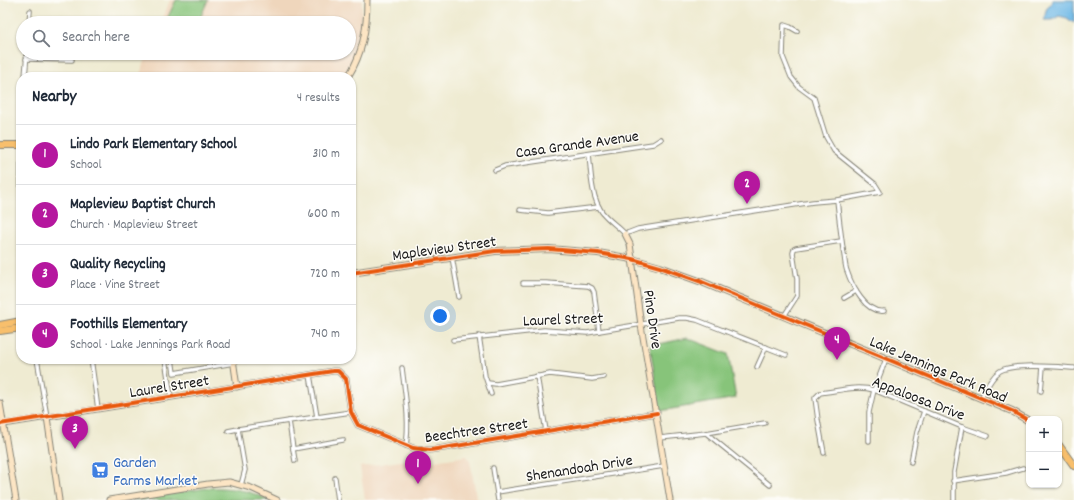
<!DOCTYPE html>
<meta charset="utf-8">
<style>
:root{--surface:#fff;--page:#f2f2f3;--text:#1f2937;--muted:#747a83;--line:#e0e1e3;--accent:#b5179e}
body{margin:0;font-family:Dekko,sans-serif;background:var(--page);color:var(--text)}
.controls{position:absolute;right:12px;bottom:12px;display:grid;overflow:hidden;border-radius:8px;box-shadow:0 1px 3px #0004}
.controls button{width:36px;height:36px;display:grid;place-items:center;padding:0;border:0;border-bottom:1px solid var(--line);background:var(--surface);color:var(--text);font:20px sans-serif}
.you{position:absolute;left:440px;top:316px;width:14px;height:14px;margin:-10px;border:3px solid #fff;border-radius:50%;background:#1a73e8;box-shadow:0 0 0 6px #1a73e833}
.badge{display:grid;place-items:center;width:26px;height:26px;border-radius:50%;background:var(--accent);color:#fff;font-size:13px;font-weight:700}
.pin{position:absolute;translate:-50% -33px;filter:drop-shadow(0 1px 2px #0008)}
.pin::after{content:'';position:absolute;top:21px;width:14px;height:12px;background:inherit;clip-path:polygon(0 0,100% 0,50% 100%)}
.list{margin:0;padding:0;list-style:none}
h2{display:flex;justify-content:space-between;align-items:center;height:52px;margin:0;padding:0 16px;font-size:17px}
h2 small{font-size:13px;font-weight:400;color:var(--muted)}
.list li{display:grid;grid-template-columns:26px 1fr auto;gap:12px;align-items:center;box-sizing:border-box;height:60px;padding:0 16px;border-top:1px solid var(--line)}
.list b{display:block;font-size:15px;white-space:nowrap}
.list p{margin:0;font-size:13px;white-space:nowrap;color:var(--muted)}
.list em{font-size:13px;font-style:normal;color:var(--muted)}
.icon{flex:none;width:22px;height:22px;fill:none;stroke:currentColor;stroke-width:2;stroke-linecap:round;stroke-linejoin:round}
.map{position:relative;flex:none;width:1074px;height:500px;overflow:hidden}
.search{position:absolute;background:var(--surface);box-shadow:0 1px 3px #0004;left:16px;top:16px;width:340px;height:44px;display:flex;align-items:center;gap:10px;box-sizing:border-box;padding:0 14px;border-radius:22px;color:var(--muted);font-size:15px}
.panel{position:absolute;background:var(--surface);box-shadow:0 1px 3px #0004;left:16px;top:72px;width:340px;height:292px;border-radius:16px}
.map>svg:first-child{display:block}
</style>
<div class="map">
<svg width="1074" height="500" viewBox="0 0 1074 500">
<rect width="100%" height="100%" fill="#fdfcf7"/>
<filter id="ink" filterUnits="userSpaceOnUse"><feTurbulence type="fractalNoise" baseFrequency=".025" numOctaves="2"/><feDisplacementMap in="SourceGraphic" scale="8" xChannelSelector="R" yChannelSelector="G"/><feConvolveMatrix kernelMatrix="1 2 1 2 8 2 1 2 1" color-interpolation-filters="sRGB"/></filter>
<filter id="wash" filterUnits="userSpaceOnUse"><feTurbulence type="fractalNoise" baseFrequency=".012" numOctaves="4" result="noise"/><feDisplacementMap in="SourceGraphic" scale="16" xChannelSelector="R" yChannelSelector="G"/><feGaussianBlur stdDeviation="0.9" result="paint"/><feColorMatrix in="noise" values="0 0 0 0 0 0 0 0 0 0 0 0 0 0 0 0 0 1.4 0 .05"/><feComposite in="paint" operator="in"/></filter>
<g filter="url(#wash)">
<rect width="100%" height="100%" fill="#efebd2"/>
<g fill="#efd6bc">
<polygon points="170,0 362,0 361,37 357,54 344,77 139,77 148,53 349,53 349,23 161,23"/>
<polygon points="467,456 470,461 477,500 365,500 360,467 414,459 421,463"/>
</g>
<g fill="#87c47a" stroke="#52704b">
<polygon points="176,0 208,0 198,23 165,23"/>
<polygon points="687,338 728,354 736,398 660,411 650,346"/>
<path d="M207,488C229,487 250,490 269,500H130Z"/>
</g>
<polygon fill="#6db8e6" stroke="#446a81" points="1053,0 1074,0 1074,23 1067,18 1059,16 1052,20 1044,20 1046,10"/>
</g>
<g filter="url(#ink)">
<g fill="none" stroke-linecap="round" stroke-linejoin="round">
<g stroke="#868477" stroke-width="5.5">
<g id="street">
<polyline points="29,23 30,11"/>
<polyline points="26,59 72,60"/>
<polyline points="25,77 27,53"/>
<path d="M589,154C591,172 591,197 602,212C609,221 618,226 625,234L638,229L813,202L837,200L880,192L875,184L834,151L826,137L814,98L799,87L791,77L783,57L784,25L790,27L797,31"/>
<polyline points="21,164 21,240"/>
<polyline points="495,170 505,166 653,144 661,139"/>
<path d="M837,200C839,218 841,237 844,255C845,260 845,266 847,271C852,286 866,314 884,311"/>
<polyline points="520,210 548,213 599,207"/>
<polyline points="452,257 459,297"/>
<polyline points="523,283 546,283 588,286 592,288 594,292 599,331"/>
<polyline points="844,298 856,291"/>
<polyline points="784,316 797,296 797,279 793,253 794,249 796,248 841,241"/>
<polyline points="479,336 485,376 491,394"/>
<polyline points="453,340 544,330 587,333 679,318 687,318 697,320 786,355"/>
<polyline points="37,359 47,417"/>
<polyline points="91,359 98,409"/>
<polyline points="165,359 171,397"/>
<polyline points="172,359 174,373 234,363"/>
<polyline points="757,367 766,347"/>
<path d="M402,368C405,394 410,420 406,446"/>
<polyline points="310,375 317,417 351,412"/>
<polyline points="537,376 546,431"/>
<polyline points="488,383 496,384 550,374 592,379 604,377"/>
<polyline points="1041,391 1043,367"/>
<path d="M981,398C986,389 991,377 1000,371C1013,363 1058,367 1074,368"/>
<polyline points="317,417 289,421 293,449 343,440"/>
<polyline points="238,429 289,421"/>
<polyline points="228,431 238,429 245,470 241,485"/>
<polyline points="706,433 770,485"/>
<polyline points="660,438 706,433 765,423"/>
<polyline points="869,441 869,412 874,390 886,359"/>
<polyline points="293,449 295,461"/>
<path d="M824,453L818,420L815,398L820,393C838,391 857,385 874,390L962,427L988,436"/>
<polyline points="911,462 917,432 924,411"/>
<polyline points="493,468 498,500"/>
<polyline points="335,478 338,500"/>
<polyline points="953,481 1006,473 1023,468"/>
<polyline points="497,492 664,466"/>
<polyline points="954,500 954,472 962,427"/>
</g>
</g>
<g stroke="#868477" stroke-width="7">
<g id="secondary">
<path d="M348,77C363,53 367,28 367,0"/>
<polyline points="625,234 630,244 641,325 670,500"/>
<polyline points="233,359 237,387"/>
<polyline points="0,403 16,500"/>
<polyline points="47,417 59,500"/>
<polyline points="4,424 333,371 338,371 346,379 351,412 358,425 413,448 430,450 444,448 657,413"/>
<polyline points="109,500 208,484 229,482 251,488 277,500"/>
</g>
</g>
<g stroke="#868477" stroke-width="8">
<g id="primary">
<polyline points="0,145 21,145"/>
<polyline points="351,273 495,251 549,249 598,253 632,259 660,267 702,282 1012,411 1029,421"/>
<polyline points="0,325 21,321"/>
<polyline points="0,331 21,328"/>
<polyline points="1059,445 1074,466"/>
</g>
</g>
<use href="#street" stroke="#fff" stroke-width="3.5"/>
<use href="#secondary" stroke="#fce5c4" stroke-width="5"/>
<use href="#primary" stroke="#f8bf6c" stroke-width="6"/>
<g stroke="#fdfcf7" stroke-width="6">
<g id="cycleway">
<polyline points="351,273 495,251 549,249 598,253 632,259 660,267 702,282 1012,411 1029,421"/>
<polyline points="0,424 333,371 338,371 346,379 351,412 358,425 413,448 430,450 444,448 657,413"/>
</g>
</g>
<use href="#cycleway" stroke="#e8590c" stroke-width="4"/>
</g>
</g>
<defs>
<g id="supermarket-square" transform="scale(0.9)"><rect x="-9" y="-9" width="18" height="18" rx="4" fill="#3f7fe0" stroke="#fdfcf7"/><path d="M-6-5.5h2.5l.6 2H6L4.5 2H-2.5L-4.4-4H-6ZM-1.5 3.2a1.3 1.3 0 1 0 .1 0ZM3 3.2a1.3 1.3 0 1 0 .1 0Z" fill="#fff"/></g>
</defs>
<g fill-rule="evenodd">
<use href="#supermarket-square" x="100" y="470"/>
</g>
<g text-anchor="middle" stroke-width="3" stroke-linejoin="round" paint-order="stroke">
<g font-size="16" fill="#1c1c1c" stroke="#fdfcf7">
<text transform="translate(577 143) rotate(-8)" y="6">Casa Grande Avenue</text>
<text transform="translate(444 247) rotate(-8)" y="6">Mapleview Street</text>
<text transform="translate(563 318) rotate(-2)" y="6">Laurel Street</text>
<text transform="translate(654 319) rotate(82)" y="6">Pino Drive</text>
<text transform="translate(939 368) rotate(23)" y="6">Lake Jennings Park Road</text>
<text transform="translate(169 385) rotate(-9)" y="6">Laurel Street</text>
<text transform="translate(919 397) rotate(21)" y="6">Appaloosa Drive</text>
<text transform="translate(476 429) rotate(-8)" y="6">Beechtree Street</text>
<text transform="translate(579 467) rotate(-9)" y="6">Shenandoah Drive</text>
</g>
<g font-size="16" fill="#366cbe" stroke="#fdfcf7" text-anchor="start">
<text x="113" y="467">Garden<tspan x="113" dy="18">Farms Market</tspan></text>
</g>
</g>
</svg>
<div class="controls">
<button>+</button>
<button>−</button>
</div>
<div class="you"></div>
<div class="pin badge" style="left:418px;top:484px">1</div>
<div class="pin badge" style="left:747px;top:204px">2</div>
<div class="pin badge" style="left:75px;top:449px">3</div>
<div class="pin badge" style="left:837px;top:360px">4</div>
<div class="search"><svg class="icon" aria-label="search" viewBox="0 0 24 24"><circle cx="10" cy="10" r="6"/><path d="M15 15l6 6"/></svg>Search here</div>
<section class="panel">
<h2>Nearby<small>4 results</small></h2>
<ul class="list">
<li><span class="badge">1</span><div><b>Lindo Park Elementary School</b><p>School</p></div><em>310 m</em></li>
<li><span class="badge">2</span><div><b>Mapleview Baptist Church</b><p>Church · Mapleview Street</p></div><em>600 m</em></li>
<li><span class="badge">3</span><div><b>Quality Recycling</b><p>Place · Vine Street</p></div><em>720 m</em></li>
<li><span class="badge">4</span><div><b>Foothills Elementary</b><p>School · Lake Jennings Park Road</p></div><em>740 m</em></li>
</ul>
</section>
</div>
